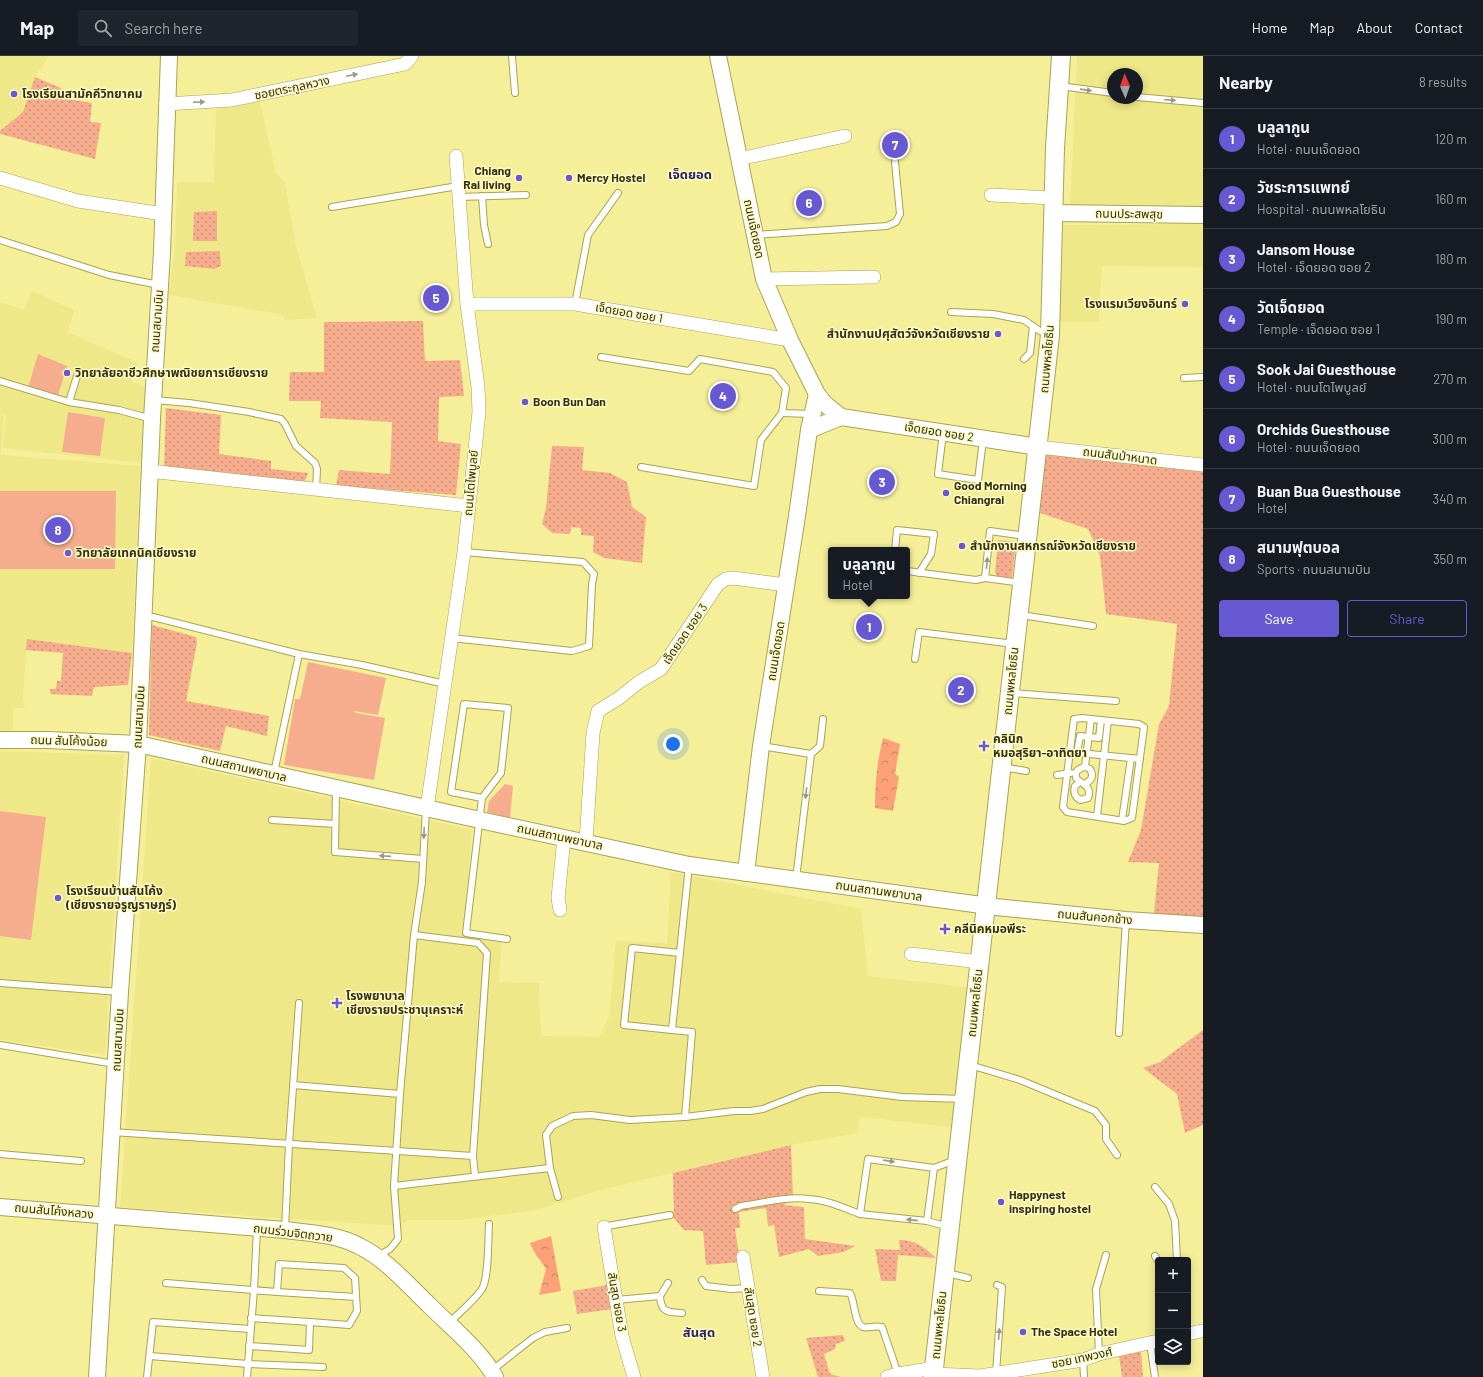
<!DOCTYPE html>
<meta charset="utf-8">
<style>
:root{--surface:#171b24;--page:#20242c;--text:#f1f3f6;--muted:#9ea1a6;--line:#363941;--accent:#6859d2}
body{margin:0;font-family:Barlow,"Noto Sans Thai",sans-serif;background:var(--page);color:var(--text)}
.controls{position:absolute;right:12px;bottom:12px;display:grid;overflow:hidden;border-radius:4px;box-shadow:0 2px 10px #0003}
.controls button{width:36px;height:36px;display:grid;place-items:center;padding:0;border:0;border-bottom:1px solid var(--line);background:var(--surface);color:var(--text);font:20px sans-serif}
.compass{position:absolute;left:1107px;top:12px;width:36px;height:36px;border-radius:50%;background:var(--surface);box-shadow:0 2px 10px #0003;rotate:358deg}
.you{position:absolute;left:673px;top:688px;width:14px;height:14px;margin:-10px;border:3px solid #fff;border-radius:50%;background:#1a73e8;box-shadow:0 0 0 6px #1a73e833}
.badge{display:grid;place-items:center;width:26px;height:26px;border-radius:50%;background:var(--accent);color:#fff;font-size:13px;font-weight:700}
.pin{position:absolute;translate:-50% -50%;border:2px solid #fff;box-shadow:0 1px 4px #0006}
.popup{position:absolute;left:828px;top:491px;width:82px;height:52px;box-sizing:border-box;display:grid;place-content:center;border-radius:4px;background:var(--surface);filter:drop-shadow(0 1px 3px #0005);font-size:13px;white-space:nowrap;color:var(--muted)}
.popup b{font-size:15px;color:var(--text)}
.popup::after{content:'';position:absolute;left:50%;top:100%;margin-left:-8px;border:8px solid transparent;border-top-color:var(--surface)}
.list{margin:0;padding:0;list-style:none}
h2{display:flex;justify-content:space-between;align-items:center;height:52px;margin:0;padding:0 16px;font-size:17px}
h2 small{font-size:13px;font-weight:400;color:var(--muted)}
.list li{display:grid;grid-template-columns:26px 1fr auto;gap:12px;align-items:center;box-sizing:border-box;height:60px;padding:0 16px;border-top:1px solid var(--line)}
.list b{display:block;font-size:15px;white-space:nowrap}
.list p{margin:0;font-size:13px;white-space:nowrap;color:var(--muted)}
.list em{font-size:13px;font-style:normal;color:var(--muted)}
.actions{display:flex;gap:8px;padding:12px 16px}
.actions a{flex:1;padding:9px 0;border:1px solid var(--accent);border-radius:4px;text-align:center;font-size:14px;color:var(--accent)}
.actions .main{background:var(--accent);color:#fff}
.icon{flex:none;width:22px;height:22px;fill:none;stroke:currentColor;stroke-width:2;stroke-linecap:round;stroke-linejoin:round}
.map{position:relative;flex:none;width:1203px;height:1321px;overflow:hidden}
header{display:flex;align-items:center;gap:24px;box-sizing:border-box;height:56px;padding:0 20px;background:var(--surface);border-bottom:1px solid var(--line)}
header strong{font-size:19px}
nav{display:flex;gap:22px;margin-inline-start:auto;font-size:14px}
.search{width:280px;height:36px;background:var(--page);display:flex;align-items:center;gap:10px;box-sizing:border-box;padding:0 14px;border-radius:4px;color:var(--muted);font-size:15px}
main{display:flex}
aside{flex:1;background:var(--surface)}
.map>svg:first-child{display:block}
</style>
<header>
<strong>Map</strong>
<div class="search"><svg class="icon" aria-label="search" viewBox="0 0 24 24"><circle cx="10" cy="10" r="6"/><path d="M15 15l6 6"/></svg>Search here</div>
<nav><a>Home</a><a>Map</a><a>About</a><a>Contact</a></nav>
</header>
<main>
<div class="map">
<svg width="1203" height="1321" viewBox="0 0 1203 1321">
<defs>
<pattern id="grass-dots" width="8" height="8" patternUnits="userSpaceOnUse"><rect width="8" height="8" fill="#f5ad8d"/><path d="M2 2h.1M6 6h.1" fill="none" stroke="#c78d72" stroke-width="1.8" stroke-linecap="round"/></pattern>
<pattern id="forest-crowns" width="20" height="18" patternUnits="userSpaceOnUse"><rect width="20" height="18" fill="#fca178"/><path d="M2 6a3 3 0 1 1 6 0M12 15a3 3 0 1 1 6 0" fill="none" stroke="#cd8461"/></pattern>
</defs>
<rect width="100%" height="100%" fill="#f6ef99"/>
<g fill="#efe888" fill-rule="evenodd">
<polygon points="0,0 49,0 35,21 23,56 0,75"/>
<path d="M1077,0H1203V153L1070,150ZM1113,18H1137V42H1113Z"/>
<polygon points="259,41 276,117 285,127 296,190 317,262 285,264 280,258 169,239 175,190 177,126 214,126 216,47"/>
<polygon points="1203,168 1203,211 1102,210 1099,266 1057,266 1063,169"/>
<polygon points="32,235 74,254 68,276 138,307 131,326 150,333 142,407 3,392 6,359 0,357 0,246 24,254"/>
<polygon points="0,358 4,360 1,399 140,410 132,597 27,583 23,642 25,652 13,652 13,676 0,675"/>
<polygon points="0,695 124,699 105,999 0,984"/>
<polygon points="151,702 472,774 463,878 502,887 499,926 539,927 541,980 599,981 609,961 616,885 667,887 671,816 861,853 868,920 977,932 961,1072 860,1061 857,1077 791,1089 600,1134 537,1154 460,1164 408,1164 399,1170 120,1151"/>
</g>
<g fill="url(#grass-dots)">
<polygon points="35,21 61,32 62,42 92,47 90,66 101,67 95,103 0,78 0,75 23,56"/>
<polygon points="217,155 217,185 193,185 194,156"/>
<polygon points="220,195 221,210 214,213 185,210 186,196"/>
<polygon points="423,265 425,305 460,304 464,340 439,341 438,385 461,388 456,439 336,430 339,414 390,418 392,366 320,362 321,345 289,345 290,316 324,316 324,266"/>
<polygon points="166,352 221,359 219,398 271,405 271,413 308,417 304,428 164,413"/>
<polygon points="552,390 584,391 582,414 610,417 627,426 632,451 646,461 642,507 604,502 593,496 594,480 581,479 581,472 571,471 570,478 552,477 542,468 546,452"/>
<polygon points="1038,391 1203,405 1203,869 1153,866 1159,807 1128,806 1141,774 1159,668 1169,650 1177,568 1106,558 1100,500 1088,473 1031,454"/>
<polygon points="998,484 1016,486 1012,522 997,520 995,516"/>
<polygon points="152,569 196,581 197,587 186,645 269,660 267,680 226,670 220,695 149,679"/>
<polygon points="27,583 132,597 128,629 94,631 92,640 51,638 50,633 56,633 57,625 61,625 63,597 26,594"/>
<polygon points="1203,974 1203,1069 1185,1077 1177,1038 1143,1012 1160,1006"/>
<polygon points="791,1089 793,1140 784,1149 804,1151 805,1183 855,1190 844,1196 818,1200 809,1193 779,1201 774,1169 768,1170 766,1152 739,1156 740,1172 735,1172 740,1206 706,1209 703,1175 684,1174 674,1162 673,1117"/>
<path d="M899,1184C916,1184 924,1191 936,1202L898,1199L896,1225H881L875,1193L900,1194Z"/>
<polygon points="607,1229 612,1253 577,1258 573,1235"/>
<polygon points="843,1279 845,1285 836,1288 835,1293 824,1298 830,1318 841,1321 818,1321 806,1282"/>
<polygon points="1141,1296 1143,1321 1122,1321 1119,1300"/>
</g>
<g fill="url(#forest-crowns)">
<path d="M883,682L900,688L895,718L899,721L893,755L875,752C875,727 877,706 883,682Z"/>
<path d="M551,1180L561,1235L539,1239L546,1213C540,1203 534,1198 530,1187Z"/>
</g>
<g fill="#f5ad8d">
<polygon points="38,298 67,310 58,339 28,332"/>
<polygon points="68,356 105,362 100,400 62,396"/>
<polygon points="0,435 116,435 115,513 0,513"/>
<polygon points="308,606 386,622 378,659 354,655 356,657 385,662 374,724 284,709 295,643 300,643"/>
<polygon points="505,728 513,730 510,762 487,756 489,745"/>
<polygon points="0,755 46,761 31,884 0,880"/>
</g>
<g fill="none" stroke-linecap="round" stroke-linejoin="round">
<g stroke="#aba44f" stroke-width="8">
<g id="service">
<polyline points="512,0 515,37"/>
<polyline points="1060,30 1113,37"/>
<polyline points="1137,41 1203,47"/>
<polyline points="482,140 484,169 488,188"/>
<polyline points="459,141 526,139"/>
<polyline points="332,151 458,130"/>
<polyline points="755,179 887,170 896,166 900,158 895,106"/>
<polyline points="0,184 109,219 159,229"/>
<polyline points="575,248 588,179 618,137"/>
<polyline points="951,256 993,258 1024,264 1040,275 1049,279"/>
<polyline points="601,301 689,315 700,303 773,316 786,332 782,357 761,384 754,430 641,411"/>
<polyline points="1024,303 1030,297 1033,270"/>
<polyline points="1184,322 1203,321"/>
<polyline points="0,325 69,346 119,354 152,363"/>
<polyline points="154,344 189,347 249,356 281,363 285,368 296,390 315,407 317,413 316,434"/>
<polyline points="69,346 77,320"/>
<polyline points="782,357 812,358"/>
<polyline points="943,377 938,418 978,424 983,384"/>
<polyline points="895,494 897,474 934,478 931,498 919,517"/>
<polyline points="907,515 976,524 985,522"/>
<polyline points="1021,527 985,522 990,475 1026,480"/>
<polyline points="1021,559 1093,570"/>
<polyline points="144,561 153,561 299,598 274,717"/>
<polyline points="451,582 572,595 589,590 592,528 594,518 583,506 464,496"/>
<polyline points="299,598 362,609 445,628"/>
<polyline points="915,603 919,576 1014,588"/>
<polyline points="1012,637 1116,645"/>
<polygon points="1082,662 1139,668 1144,671 1132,762 1124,765 1067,756 1063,751 1074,663"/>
<polyline points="761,690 811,698"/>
<polyline points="1070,696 1140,703"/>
<polyline points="1077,697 1080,680 1099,682 1101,664"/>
<polyline points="1085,710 1091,663"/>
<polyline points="1002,711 1026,715"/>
<polyline points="1057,719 1071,717"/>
<path d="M1080,726L1075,730C1073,736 1074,740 1080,744L1088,742C1092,730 1083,729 1076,722V716C1081,711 1084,710 1090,713C1094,720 1092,724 1085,728"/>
<polyline points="336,733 335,796 423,803"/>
<polyline points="482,742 451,736 464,648 508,652 501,717 482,742 466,877 507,883"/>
<polyline points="1097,760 1108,665"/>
<polyline points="272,764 335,768"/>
<polyline points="1122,764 1131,702"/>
<polyline points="796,823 811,698 820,690 823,663"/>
<polyline points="414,879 478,887 487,897 473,1100 475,1120"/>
<polyline points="0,927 120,936"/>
<polyline points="672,974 624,969 632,892 680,897"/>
<polyline points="1119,977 1126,864"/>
<polyline points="0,989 115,1008"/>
<polyline points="970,1009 1020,1024 1095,1055 1106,1069 1106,1083 1117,1099"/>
<polyline points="293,1029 400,1038"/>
<polyline points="685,1061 692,976 672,974 689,809"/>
<polyline points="112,1076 473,1100"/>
<polyline points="0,1098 81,1105"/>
<polyline points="394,1130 550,1112"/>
<polyline points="1155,1131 1169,1148 1175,1165 1177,1204"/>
<polyline points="558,1141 550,1112 546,1079 552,1070 573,1060 591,1059 630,1064 685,1061 734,1055 750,1055 763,1053 806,1036 820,1033 838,1033 902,1041 964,1043"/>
<path d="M735,1153L741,1150C763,1147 787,1140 809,1143C827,1144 844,1152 860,1158"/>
<polyline points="927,1165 934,1112"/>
<polyline points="602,1171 670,1159"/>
<polyline points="949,1171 927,1165 860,1158 868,1103 934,1112 955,1104"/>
<polyline points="285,1173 289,1088 299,947"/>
<polyline points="378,1200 390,1193 398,1183 394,1130 400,1038 414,879 422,826 426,753"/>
<polyline points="1155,1200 1158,1205"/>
<polyline points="947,1217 968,1222"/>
<polyline points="702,1224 706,1230 732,1233 748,1232"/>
<polyline points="166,1227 277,1236 279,1208 344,1212 355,1222 357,1255 349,1269 310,1266 309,1294 249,1290"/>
<path d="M819,1235L850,1237C855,1245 854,1268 863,1271C868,1273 874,1269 882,1271L898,1318"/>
<polyline points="277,1236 356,1241"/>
<polyline points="660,1240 668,1227"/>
<path d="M616,1244L660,1240C661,1257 668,1256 682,1257"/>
<polyline points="251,1262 310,1266"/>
<path d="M449,1267C460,1256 473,1246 482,1233C489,1222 488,1183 489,1168"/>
<polyline points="1150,1287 1155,1321"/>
<polyline points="1099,1298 1096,1233 1106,1199"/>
<polyline points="150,1300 248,1308 323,1311"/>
<polyline points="1083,1304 1084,1321"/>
<polyline points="491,1315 533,1282 545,1276 567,1272"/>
<polyline points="996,1317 1002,1231 997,1229"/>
<polyline points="147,1321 153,1266 250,1273"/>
<polyline points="247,1321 254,1234 257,1173"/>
</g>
</g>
<g stroke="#aba44f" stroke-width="14">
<g id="minor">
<polyline points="166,48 232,44 405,8 412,0"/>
<polyline points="739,103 845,80"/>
<polyline points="0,122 78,145 163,158"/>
<polyline points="991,139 1054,142"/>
<polyline points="764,223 874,221"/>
<polyline points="467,248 575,248 790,284"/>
<polyline points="1038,391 1203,409"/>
<polyline points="149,415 469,450"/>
<polyline points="427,752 464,496 479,356 478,331 467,248 456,100"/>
<polyline points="586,786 593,677 598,655 619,642 639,626 661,613 718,528 726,523 733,522 786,529"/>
<polyline points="560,854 558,842 564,782"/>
<polyline points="911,898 980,906"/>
<polyline points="604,1171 622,1280 634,1321"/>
<polyline points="743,1201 763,1321"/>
<polyline points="1188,1278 1201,1275"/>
<polyline points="934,1318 980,1320 1083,1304 1099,1298 1158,1285"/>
<polyline points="887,1321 898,1318 935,1312"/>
</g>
</g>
<g stroke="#aba44f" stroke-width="18">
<g id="tertiary">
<polyline points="718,0 764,223 790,284 817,338 825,348 841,361"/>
<polyline points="1054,157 1203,159"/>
<polyline points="841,361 1038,391"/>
<polyline points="809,374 841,361"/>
<polyline points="0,684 48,684 138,688 480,764 689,809 996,851 1126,864 1203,869"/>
<polyline points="746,817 761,690 797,460 809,374 817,338"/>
<path d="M0,1151L285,1174C309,1177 337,1178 359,1190C386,1203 407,1228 429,1249C451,1271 480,1294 495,1321"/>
<polyline points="97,1321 120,936 138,688 152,363 162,196 169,0"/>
</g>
</g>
<g stroke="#aba44f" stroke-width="20">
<polyline id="secondary" points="933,1321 1050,279 1055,92 1061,0"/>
</g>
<use href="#service" stroke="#fff" stroke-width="6"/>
<use href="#minor" stroke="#fff" stroke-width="13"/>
<use href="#tertiary" stroke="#fff" stroke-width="16"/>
<use href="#secondary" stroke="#fff" stroke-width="18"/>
</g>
<defs><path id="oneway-solid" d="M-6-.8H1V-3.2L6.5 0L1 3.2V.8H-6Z"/></defs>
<g fill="#9a9886">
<use href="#oneway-solid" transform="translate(352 19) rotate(-12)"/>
<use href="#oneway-solid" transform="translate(1086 34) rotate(8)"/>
<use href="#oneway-solid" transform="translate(1170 44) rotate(5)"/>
<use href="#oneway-solid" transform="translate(199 46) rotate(-3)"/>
<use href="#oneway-solid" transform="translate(987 507) rotate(-84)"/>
<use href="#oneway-solid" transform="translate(806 737) rotate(97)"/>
<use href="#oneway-solid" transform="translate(424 777) rotate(92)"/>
<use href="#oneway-solid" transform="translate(385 800) rotate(-176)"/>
<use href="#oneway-solid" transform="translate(889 1105) rotate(8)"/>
<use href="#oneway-solid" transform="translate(912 1164) rotate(-174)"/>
<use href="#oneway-solid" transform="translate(999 1278) rotate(-85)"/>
</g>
<g fill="#6859d2" stroke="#fffbc9" stroke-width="1.5">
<circle cx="14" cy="38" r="4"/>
<circle cx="519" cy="122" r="4"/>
<circle cx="569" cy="122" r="4"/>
<circle cx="1185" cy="248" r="4"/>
<circle cx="998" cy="278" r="4"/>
<circle cx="67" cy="317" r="4"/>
<circle cx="525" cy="346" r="4"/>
<circle cx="946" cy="437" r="4"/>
<circle cx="962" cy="490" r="4"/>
<circle cx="68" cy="497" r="4"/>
<path d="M982 684h4v4h4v4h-4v4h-4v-4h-4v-4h4z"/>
<circle cx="58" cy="842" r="4"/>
<path d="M943 867h4v4h4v4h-4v4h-4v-4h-4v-4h4z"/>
<path d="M335 941h4v4h4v4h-4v4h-4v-4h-4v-4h4z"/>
<circle cx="1001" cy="1146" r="4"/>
<circle cx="1023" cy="1276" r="4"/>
</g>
<g text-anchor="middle" stroke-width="3" stroke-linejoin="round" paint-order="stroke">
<g font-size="12" fill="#34310c" stroke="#fffbc9">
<text transform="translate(292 32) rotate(-12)" y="4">ซอยตระกูลหวาง</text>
<text transform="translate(1129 158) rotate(1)" y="4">ถนนประสพสุข</text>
<text transform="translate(754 173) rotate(78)" y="4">ถนนเจ็ดยอด</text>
<text transform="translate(629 257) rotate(10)" y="4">เจ็ดยอด ซอย 1</text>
<text transform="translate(157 265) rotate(-86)" y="4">ถนนสนามบิน</text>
<text transform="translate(1047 303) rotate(-85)" y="4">ถนนพหลโยธิน</text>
<text transform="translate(939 376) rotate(9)" y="4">เจ็ดยอด ซอย 2</text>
<text transform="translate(1120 400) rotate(7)" y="4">ถนนสันป่าหนาด</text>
<text transform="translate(471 427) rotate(-85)" y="4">ถนนโตไพบูลย์</text>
<text transform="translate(685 578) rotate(-56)" y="4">เจ็ดยอด ซอย 3</text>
<text transform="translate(776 595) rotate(-81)" y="4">ถนนเจ็ดยอด</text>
<text transform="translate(1011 625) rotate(-84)" y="4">ถนนพหลโยธิน</text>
<text transform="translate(139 661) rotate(-87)" y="4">ถนนสนามบิน</text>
<text transform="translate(69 685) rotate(2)" y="4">ถนน สันโค้งน้อย</text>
<text transform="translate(244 712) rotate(13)" y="4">ถนนสถานพยาบาล</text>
<text transform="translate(560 781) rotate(12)" y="4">ถนนสถานพยาบาล</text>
<text transform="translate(879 835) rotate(8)" y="4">ถนนสถานพยาบาล</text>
<text transform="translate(1095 861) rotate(5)" y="4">ถนนสันคอกช้าง</text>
<text transform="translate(975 947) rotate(-84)" y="4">ถนนพหลโยธิน</text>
<text transform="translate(118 984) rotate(-87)" y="4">ถนนสนามบิน</text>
<text transform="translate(54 1155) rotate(5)" y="4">ถนนสันโค้งหลวง</text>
<text transform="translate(293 1177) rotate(7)" y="4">ถนนร่วมจิตถวาย</text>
<text transform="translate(617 1246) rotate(80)" y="4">สันสุด ซอย 3</text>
<text transform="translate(753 1261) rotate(81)" y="4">สันสุด ซอย 2</text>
<text transform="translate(939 1269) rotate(-84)" y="4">ถนนพหลโยธิน</text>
<text transform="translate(1082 1302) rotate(-12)" y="4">ซอย เทพวงศ์</text>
</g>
<g font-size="12" font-weight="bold" fill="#34310c" stroke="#fffbc9" text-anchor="start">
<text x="22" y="42">โรงเรียนสามัคคีวิทยาคม</text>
<text x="511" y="119" text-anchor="end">Chiang<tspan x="511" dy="14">Rai living</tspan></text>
<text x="577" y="126">Mercy Hostel</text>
<text x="1177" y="252" text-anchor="end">โรงแรมเวียงอินทร์</text>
<text x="990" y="282" text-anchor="end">สำนักงานปศุสัตว์จังหวัดเชียงราย</text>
<text x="75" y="321">วิทยาลัยอาชีวศึกษาพณิชยการเชียงราย</text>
<text x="533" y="350">Boon Bun Dan</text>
<text x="954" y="434">Good Morning<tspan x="954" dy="14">Chiangrai</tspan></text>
<text x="970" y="494">สำนักงานสหกรณ์จังหวัดเชียงราย</text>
<text x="76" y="501">วิทยาลัยเทคนิคเชียงราย</text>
<text x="993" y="687">คลินิก<tspan x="993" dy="14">หมอสุริยา-อาทิตยา</tspan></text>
<text x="66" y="839">โรงเรียนบ้านสันโค้ง<tspan x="66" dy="14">(เชียงรายจรูญราษฎร์)</tspan></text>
<text x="954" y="877">คลีนิคหมอพีระ</text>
<text x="346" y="944">โรงพยาบาล<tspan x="346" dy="14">เชียงรายประชานุเคราะห์</tspan></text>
<text x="1009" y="1143">Happynest<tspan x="1009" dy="14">inspiring hostel</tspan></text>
<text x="1031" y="1280">The Space Hotel</text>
</g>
<g font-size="13" font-weight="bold" fill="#2c245f" stroke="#fffbc9">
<text x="690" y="123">เจ็ดยอด</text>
<text x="699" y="1281">สันสุด</text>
</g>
</g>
</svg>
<div class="controls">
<button>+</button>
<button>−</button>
<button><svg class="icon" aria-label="layers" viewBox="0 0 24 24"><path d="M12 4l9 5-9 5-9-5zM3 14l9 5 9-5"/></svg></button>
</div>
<svg class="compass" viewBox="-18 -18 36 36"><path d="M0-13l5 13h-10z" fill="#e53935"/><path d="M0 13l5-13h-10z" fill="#9ea1a6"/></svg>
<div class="you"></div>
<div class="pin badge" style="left:869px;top:571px">1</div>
<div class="popup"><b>บลูลากูน</b>Hotel</div>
<div class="pin badge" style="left:961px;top:634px">2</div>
<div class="pin badge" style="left:882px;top:426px">3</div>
<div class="pin badge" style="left:723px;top:340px">4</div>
<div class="pin badge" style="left:436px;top:242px">5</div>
<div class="pin badge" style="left:809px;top:147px">6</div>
<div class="pin badge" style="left:895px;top:89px">7</div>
<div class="pin badge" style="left:58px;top:474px">8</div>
</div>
<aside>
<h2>Nearby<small>8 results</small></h2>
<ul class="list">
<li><span class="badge">1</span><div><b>บลูลากูน</b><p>Hotel · ถนนเจ็ดยอด</p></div><em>120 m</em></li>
<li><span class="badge">2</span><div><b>วัชระการแพทย์</b><p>Hospital · ถนนพหลโยธิน</p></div><em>160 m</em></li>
<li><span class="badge">3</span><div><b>Jansom House</b><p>Hotel · เจ็ดยอด ซอย 2</p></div><em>180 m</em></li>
<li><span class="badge">4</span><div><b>วัดเจ็ดยอด</b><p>Temple · เจ็ดยอด ซอย 1</p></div><em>190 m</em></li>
<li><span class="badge">5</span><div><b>Sook Jai Guesthouse</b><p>Hotel · ถนนโตไพบูลย์</p></div><em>270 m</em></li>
<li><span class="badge">6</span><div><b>Orchids Guesthouse</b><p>Hotel · ถนนเจ็ดยอด</p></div><em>300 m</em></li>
<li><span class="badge">7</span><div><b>Buan Bua Guesthouse</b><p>Hotel</p></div><em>340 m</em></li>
<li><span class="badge">8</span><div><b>สนามฟุตบอล</b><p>Sports · ถนนสนามบิน</p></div><em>350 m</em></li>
</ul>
<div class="actions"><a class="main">Save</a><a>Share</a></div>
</aside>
</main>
